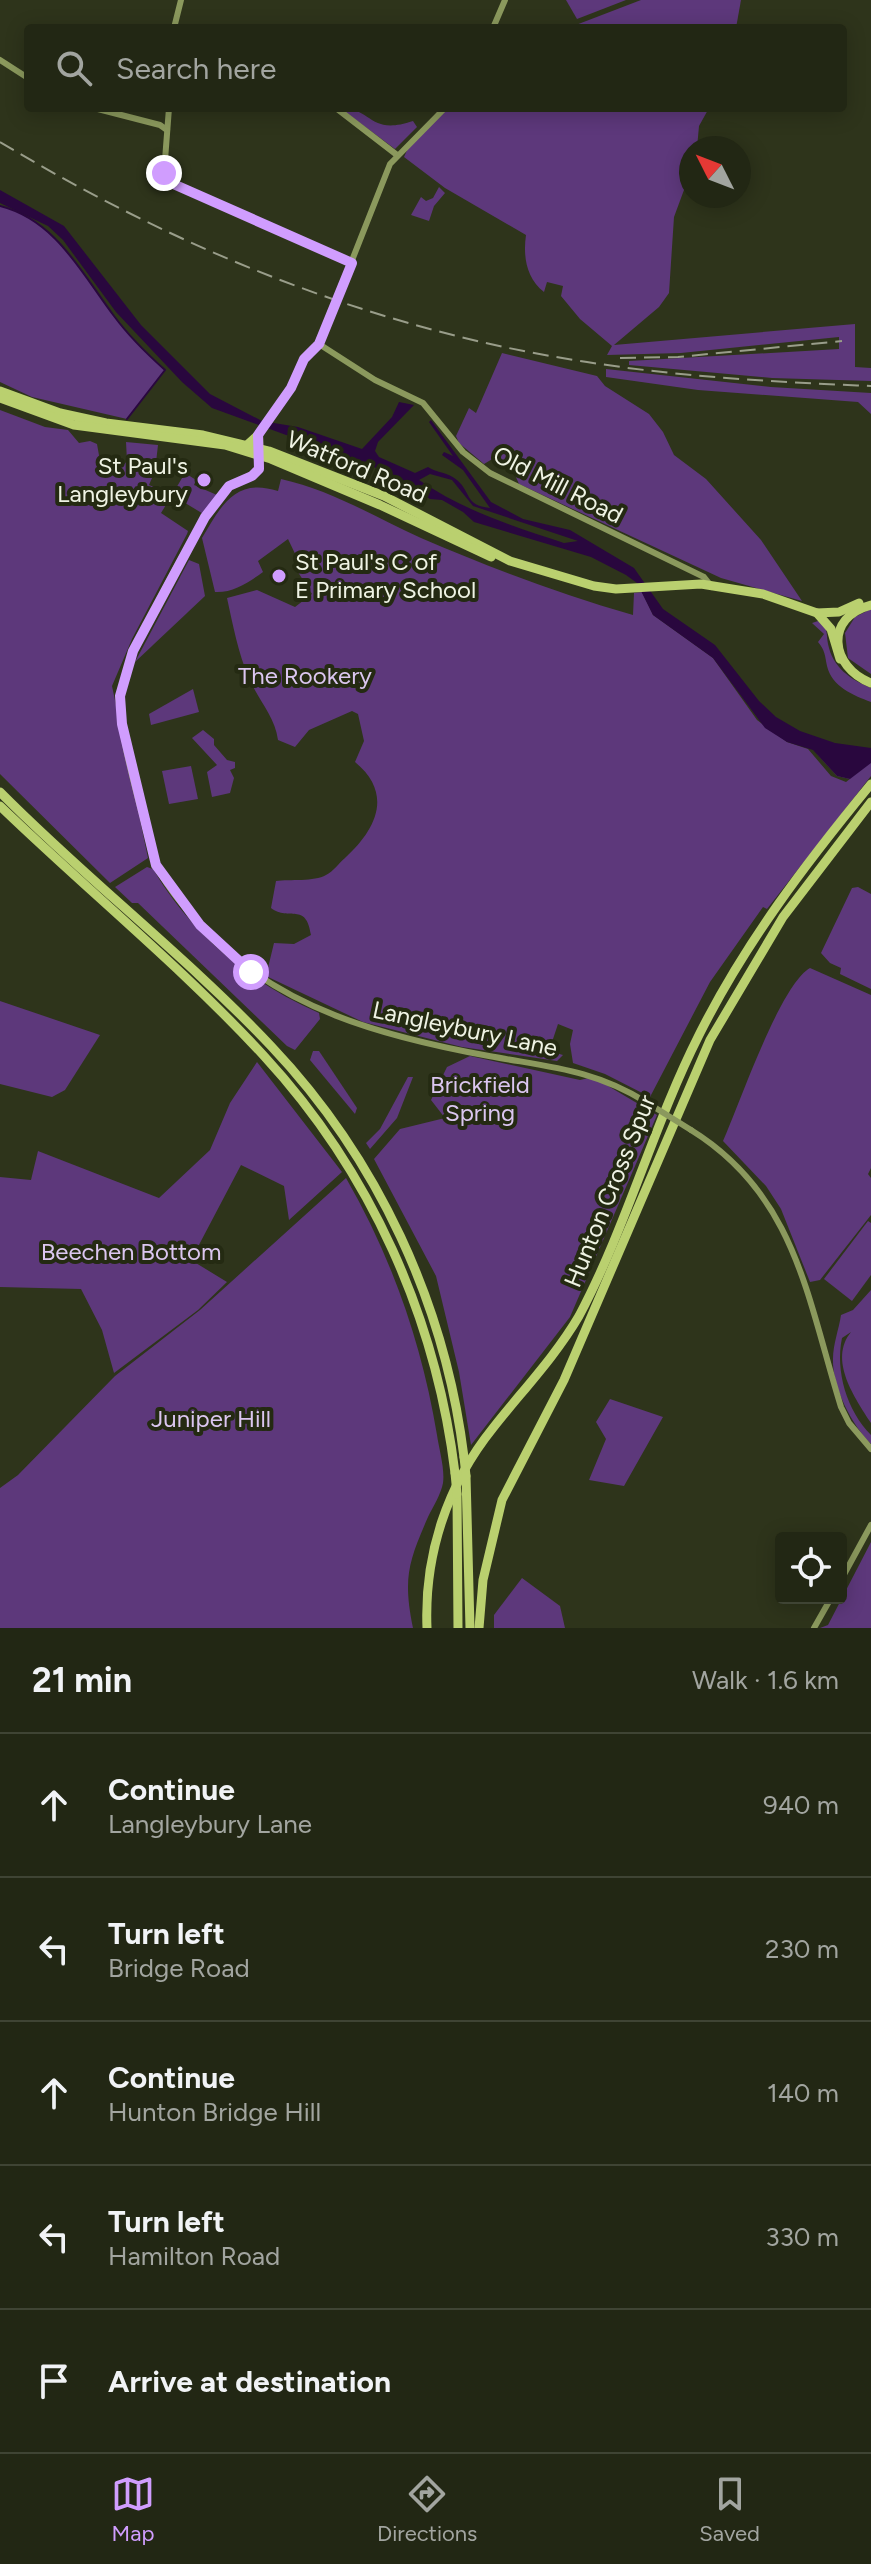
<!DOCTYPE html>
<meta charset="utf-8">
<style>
:root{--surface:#222714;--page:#2e3322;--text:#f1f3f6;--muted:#a2a5a0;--line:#3f4434;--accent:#d09dfe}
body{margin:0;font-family:Figtree,sans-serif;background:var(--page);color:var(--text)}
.controls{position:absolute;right:24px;bottom:24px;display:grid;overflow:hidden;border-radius:8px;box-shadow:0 4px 20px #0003}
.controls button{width:72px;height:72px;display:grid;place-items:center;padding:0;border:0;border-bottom:2px solid var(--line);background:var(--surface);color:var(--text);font:40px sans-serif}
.compass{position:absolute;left:679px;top:136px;width:72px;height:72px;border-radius:50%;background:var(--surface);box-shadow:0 4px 20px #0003;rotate:312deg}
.stop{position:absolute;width:24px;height:24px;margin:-18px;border:6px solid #d09dfe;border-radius:50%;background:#fff}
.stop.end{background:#d09dfe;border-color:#fff;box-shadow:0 2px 8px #0008}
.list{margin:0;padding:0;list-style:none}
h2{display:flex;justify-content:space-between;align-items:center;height:104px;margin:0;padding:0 32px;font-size:34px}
h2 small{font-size:26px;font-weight:400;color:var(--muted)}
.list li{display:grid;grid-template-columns:52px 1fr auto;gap:24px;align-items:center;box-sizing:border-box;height:144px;padding:0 32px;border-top:2px solid var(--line)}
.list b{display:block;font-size:30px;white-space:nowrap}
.list p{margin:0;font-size:26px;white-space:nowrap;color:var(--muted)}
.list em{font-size:26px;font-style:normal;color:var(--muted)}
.icon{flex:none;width:44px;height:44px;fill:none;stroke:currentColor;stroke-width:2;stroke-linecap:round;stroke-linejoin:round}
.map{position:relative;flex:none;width:871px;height:1628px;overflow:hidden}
.search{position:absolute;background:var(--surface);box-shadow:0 4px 20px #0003;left:24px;right:24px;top:24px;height:88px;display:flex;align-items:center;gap:20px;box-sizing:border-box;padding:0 28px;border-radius:8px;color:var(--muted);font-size:30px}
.sheet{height:824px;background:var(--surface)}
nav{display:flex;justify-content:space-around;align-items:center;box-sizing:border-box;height:112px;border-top:2px solid var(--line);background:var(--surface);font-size:22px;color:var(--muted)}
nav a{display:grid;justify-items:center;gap:4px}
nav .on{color:var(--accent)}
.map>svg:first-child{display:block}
</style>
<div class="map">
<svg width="871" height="1628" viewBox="0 0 871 1628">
<rect width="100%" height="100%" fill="#2e341b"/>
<g fill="#5d387b">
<polygon points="566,0 626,0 577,19"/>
<polygon points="641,0 741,0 736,28 568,28"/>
<path d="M340,108C373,108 369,136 413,121L417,127L395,149Z"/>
<path d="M449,108H709L699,126L697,148H691V171L674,217L669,293L659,307L614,345L855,324V367L871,368V381L772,378L629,365V361L839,349V337L681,353L607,355L612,346L580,319L561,296L563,286L547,282L544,292C526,278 523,256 526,235L445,188L404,157L409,146Z"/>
<polygon points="439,187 445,193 434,206 429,221 411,215 421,197 426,201 433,198"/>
<path d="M0,206C56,220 82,274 114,316C128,335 147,354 165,370L127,419L32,397L0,382Z"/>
<polygon points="502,353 597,376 605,386 649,414 663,432 674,455 706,479 761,540 802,601 721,578 519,484 515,475 494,458 484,464 459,443 456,436 469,408 476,413"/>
<polygon points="606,369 771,387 871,393 871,414 858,402 698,390 606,377"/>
<polygon points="0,410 45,427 68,430 79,443 90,441 97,444 100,461 122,467 127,461 126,442 158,445 155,471 149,485 172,495 185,473 196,480 194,485 217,495 205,515 172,495 161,513 188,531 187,534 132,639 112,686 148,858 110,883 0,774"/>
<path d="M281,479C331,490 375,517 421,538C491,568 559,594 633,615L634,593L642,592L653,615L713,658L757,720L787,742L808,749L831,776L846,782L868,765L850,779L837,776L817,754L871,761V776L767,909L763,907L710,982L650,1097L605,1074L573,1063L570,1044L573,1030L558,1024L549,1051L563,1055L557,1061L462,1047L363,1022L266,976L274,943L294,944L311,935C306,901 289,922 271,908L276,881C290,879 314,882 326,875C333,872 339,863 345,858C376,830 394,794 355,762L364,741L358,714L352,711L309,730L295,747L278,740C275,716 258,700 249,678C238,653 233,625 227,598L257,590L295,607L312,594L296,569L299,562L288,539L258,561L263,572C249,582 233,593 215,592L202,538C221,506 235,477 278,491Z"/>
<polygon points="189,560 199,564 205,596 135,662"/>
<polygon points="871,609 871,674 848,658 845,633 855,617"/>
<path d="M821,620C828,630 826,632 828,644C833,668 850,679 871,688V702C853,695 832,687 827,666C825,656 825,650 818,642L824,634L812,623Z"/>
<polygon points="193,689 199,712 151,725 149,714"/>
<polygon points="203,730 214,739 214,745 227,760 235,762 235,768 230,770 234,778 230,793 212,797 207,772 217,765 192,738"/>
<polygon points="191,766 198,799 169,804 162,771"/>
<path d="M147,867L153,869C192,935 250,983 319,1013L320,1019L295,1050L287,1046L138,903H132L115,887Z"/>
<polygon points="858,887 871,894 871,989 840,974 841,968 830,963 821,953 852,888"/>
<path d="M810,968L871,995V1168L868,1174L871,1178V1215L820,1280L810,1282L781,1209L766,1186L723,1141C739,1105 780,985 810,968Z"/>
<polygon points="0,1001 100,1035 65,1090 52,1097 0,1084"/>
<polygon points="313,1051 319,1051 357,1108 355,1114 310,1060"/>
<polygon points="470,1056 580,1080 593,1077 657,1115 570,1317 471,1445 459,1372 436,1276 374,1159 400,1129 445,1118 431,1100 447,1067"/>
<polygon points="257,1062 342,1172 289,1220 284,1186 241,1165 191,1260 227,1282 198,1310 114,1373 102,1330 81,1289 0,1287 0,1177 31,1180 38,1151 159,1198 210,1150 230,1103"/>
<polygon points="408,1077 413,1077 397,1118 370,1149 366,1143 380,1129"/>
<path d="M346,1178C392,1258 422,1344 437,1435C439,1449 445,1469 443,1483C441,1494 433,1507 428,1517C408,1563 403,1578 413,1628H0V1488L18,1475L115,1376L200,1310Z"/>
<polygon points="868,1221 871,1223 871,1275 852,1301 824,1279"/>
<path d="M871,1290V1423C855,1398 828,1360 851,1332L842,1338C835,1371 847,1411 871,1435V1444C852,1425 832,1387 833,1359C833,1344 839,1329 841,1315L853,1310Z"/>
<polygon points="610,1399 663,1417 624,1486 589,1480 606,1439 596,1422"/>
<polygon points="871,1542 871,1628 820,1628 828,1625"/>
<polygon points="522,1578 560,1606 565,1628 494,1628 494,1615"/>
</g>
<path fill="#29073e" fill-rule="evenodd" d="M0,190L64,226L141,325L210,394L262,421L298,427L362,449L392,417L399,402L414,405L378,442L375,451L379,457L415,473L428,467C437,473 448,472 457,480C472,493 464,505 490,508L463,470L442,455L444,452L453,456L429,422L431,420L491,502L523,519L570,530L634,568L663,609L715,645L759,701L776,717L800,731L835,743L871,748V763L850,779L837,776L813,750L787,742L765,728L713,658L653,615L637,583L626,575L591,557L474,522L463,512L442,500L430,499L390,473L212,408L182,382L116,312L63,240L48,226L0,203ZM430,474L452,480L473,506L578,541L564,543C513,526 464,511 419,480Z"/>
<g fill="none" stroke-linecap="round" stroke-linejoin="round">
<path stroke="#29073e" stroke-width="2" d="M0,206C56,220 82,274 114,316C128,335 147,354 165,370L127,419"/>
<g stroke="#8b995d" stroke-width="6">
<polyline points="174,28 181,0"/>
<polyline points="493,28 505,0"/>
<polyline points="0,60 28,78"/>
<polyline points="94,108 160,125 167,130"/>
<polyline points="169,108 164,173 167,180 352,263"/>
<polyline points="336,108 397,155"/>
<polyline points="319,344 375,380 423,403 463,452 490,473 704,577 712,587"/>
<path d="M260,432L261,467C249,480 232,480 221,494C197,523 122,663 120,697C119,740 142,810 152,854C161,882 184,907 204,929C278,1009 385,1037 489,1056C548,1067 593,1069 646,1102"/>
<polyline points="259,451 258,435 291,388 304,359 319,344 390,164 445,108"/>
<path d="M691,1130C796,1195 807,1298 841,1407L849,1423L871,1449"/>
<polyline points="841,1580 871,1525"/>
<polyline points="814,1628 831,1598"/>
</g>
<g stroke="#bad06f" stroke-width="9">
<polyline points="0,391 60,413 106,423 203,435 269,451 384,496 510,561 594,586 616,589 701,584 763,594 817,613 831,629 840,659"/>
<polyline points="0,398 74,425 225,445 271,459 380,505 491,557"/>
<polyline points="247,445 258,435"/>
<path d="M871,605C824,617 830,667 871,683"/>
<polyline points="817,613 839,612 859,603"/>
<path d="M0,792C87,880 186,956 271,1046C378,1159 445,1304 464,1457"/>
<path d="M0,806C87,890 182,967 264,1056C371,1172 436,1318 455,1473"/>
<polyline points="466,1476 470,1628"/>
<polyline points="457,1494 458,1628"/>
<path d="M427,1628C424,1555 447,1485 493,1428C522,1391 555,1357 579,1316C627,1226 653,1126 699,1035C745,943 806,863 871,784"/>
<polyline points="479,1628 483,1580 502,1500 564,1380 710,1040 783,917 871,802"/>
</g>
<g stroke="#999d8a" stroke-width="2" stroke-dasharray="16 8" stroke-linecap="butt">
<path d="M0,142C180,250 378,331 587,362C681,377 776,382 871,386"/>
<polyline points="620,358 678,357 842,341"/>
</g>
<polyline stroke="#8b995d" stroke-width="6" points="646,1102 691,1130"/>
<g stroke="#bad06f" stroke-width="9">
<polyline points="464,1457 466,1476"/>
<polyline points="455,1473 457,1494"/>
</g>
</g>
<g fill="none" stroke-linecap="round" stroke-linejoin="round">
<polyline stroke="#d09dfe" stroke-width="10" points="164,173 171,183 352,263 319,344 304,359 291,388 258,435 259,469 252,476 229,486 205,517 133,651 120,696 122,724 156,865 200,925 251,972"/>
</g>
<g fill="#d09dfe" stroke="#242a12" stroke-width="3">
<circle cx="204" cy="480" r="8"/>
<circle cx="279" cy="576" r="8"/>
</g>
<g text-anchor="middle" stroke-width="8" stroke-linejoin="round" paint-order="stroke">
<g font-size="24" fill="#eff3e4" stroke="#242a12" text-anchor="end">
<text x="188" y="474">St Paul's<tspan x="188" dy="28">Langleybury</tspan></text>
<text x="295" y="570" text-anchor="start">St Paul's C of<tspan x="295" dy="28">E Primary School</tspan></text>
</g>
<g font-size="24" fill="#eff3e4" stroke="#242a12">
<text transform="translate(357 467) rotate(23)" y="8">Watford Road</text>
<text transform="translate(558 485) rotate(27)" y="8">Old Mill Road</text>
<text transform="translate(465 1029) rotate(12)" y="8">Langleybury Lane</text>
<text transform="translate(610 1191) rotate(-68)" y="8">Hunton Cross Spur</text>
</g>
<g font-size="24" fill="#dbc6f0" stroke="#242a12">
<text x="305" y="684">The Rookery</text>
<text x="480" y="1093">Brickfield<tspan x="480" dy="28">Spring</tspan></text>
<text x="131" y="1260">Beechen Bottom</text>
<text x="211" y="1427">Juniper Hill</text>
</g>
</g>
</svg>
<div class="controls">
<button><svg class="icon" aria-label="locate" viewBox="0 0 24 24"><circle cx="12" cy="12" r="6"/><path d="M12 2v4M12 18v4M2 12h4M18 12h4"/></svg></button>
</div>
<svg class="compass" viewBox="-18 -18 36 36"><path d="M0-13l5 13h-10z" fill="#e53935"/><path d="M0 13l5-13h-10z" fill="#a2a5a0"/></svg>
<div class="stop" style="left:251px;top:972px"></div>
<div class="stop end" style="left:164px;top:173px"></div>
<div class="search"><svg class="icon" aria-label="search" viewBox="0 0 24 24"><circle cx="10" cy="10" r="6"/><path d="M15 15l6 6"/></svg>Search here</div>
</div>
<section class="sheet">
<h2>21 min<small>Walk · 1.6 km</small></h2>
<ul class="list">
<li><svg class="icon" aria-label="ahead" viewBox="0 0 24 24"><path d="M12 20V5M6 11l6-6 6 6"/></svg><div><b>Continue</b><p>Langleybury Lane</p></div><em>940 m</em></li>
<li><svg class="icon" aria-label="left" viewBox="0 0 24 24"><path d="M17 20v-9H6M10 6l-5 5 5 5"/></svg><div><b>Turn left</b><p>Bridge Road</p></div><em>230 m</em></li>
<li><svg class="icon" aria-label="ahead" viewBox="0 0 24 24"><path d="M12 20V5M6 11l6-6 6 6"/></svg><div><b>Continue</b><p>Hunton Bridge Hill</p></div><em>140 m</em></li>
<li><svg class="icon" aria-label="left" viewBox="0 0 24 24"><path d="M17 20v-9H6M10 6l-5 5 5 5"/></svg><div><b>Turn left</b><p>Hamilton Road</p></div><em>330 m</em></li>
<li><svg class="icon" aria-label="arrive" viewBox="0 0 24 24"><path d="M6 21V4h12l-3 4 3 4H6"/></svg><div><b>Arrive at destination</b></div></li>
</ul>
</section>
<nav>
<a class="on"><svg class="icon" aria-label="map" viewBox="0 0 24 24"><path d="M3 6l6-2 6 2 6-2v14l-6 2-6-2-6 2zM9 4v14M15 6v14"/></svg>Map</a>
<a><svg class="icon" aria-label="directions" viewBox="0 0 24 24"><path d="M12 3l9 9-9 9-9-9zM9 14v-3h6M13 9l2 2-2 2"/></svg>Directions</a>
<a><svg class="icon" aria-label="saved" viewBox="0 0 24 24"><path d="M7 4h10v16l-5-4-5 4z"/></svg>Saved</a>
</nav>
